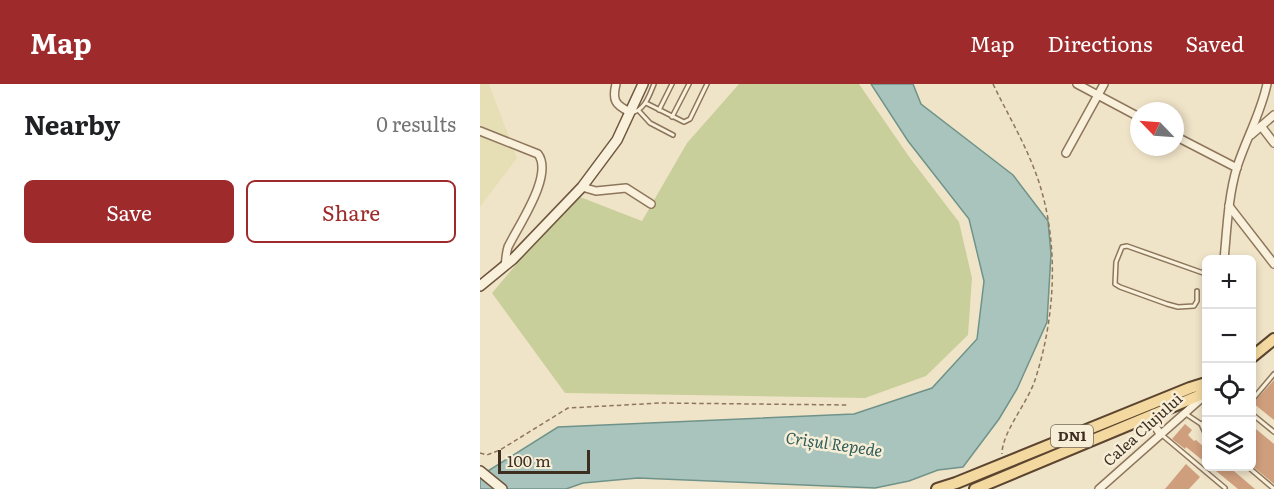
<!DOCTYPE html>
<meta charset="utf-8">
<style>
:root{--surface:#fff;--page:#f6f6f6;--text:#202124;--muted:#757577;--line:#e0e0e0;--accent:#9e2a2b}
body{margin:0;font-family:Literata,serif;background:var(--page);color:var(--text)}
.controls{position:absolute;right:18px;bottom:18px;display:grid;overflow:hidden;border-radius:9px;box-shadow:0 3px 9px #0003}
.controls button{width:54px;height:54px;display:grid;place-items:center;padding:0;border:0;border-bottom:2px solid var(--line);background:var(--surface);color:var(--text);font:30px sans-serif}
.compass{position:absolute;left:650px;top:18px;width:54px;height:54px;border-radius:50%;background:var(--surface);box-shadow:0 3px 9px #0003;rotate:295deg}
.scale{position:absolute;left:18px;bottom:15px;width:92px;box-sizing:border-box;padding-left:6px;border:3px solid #3d2e20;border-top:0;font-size:16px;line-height:21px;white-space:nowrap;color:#3d2e20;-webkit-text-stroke:4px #f7eed8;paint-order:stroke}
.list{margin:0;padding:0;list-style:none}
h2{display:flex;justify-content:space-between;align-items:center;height:78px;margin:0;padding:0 24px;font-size:26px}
h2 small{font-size:20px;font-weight:400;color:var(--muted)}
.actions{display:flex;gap:12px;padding:18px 24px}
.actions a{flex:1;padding:14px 0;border:2px solid var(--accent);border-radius:9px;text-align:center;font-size:21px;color:var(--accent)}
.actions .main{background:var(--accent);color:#fff}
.icon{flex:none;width:33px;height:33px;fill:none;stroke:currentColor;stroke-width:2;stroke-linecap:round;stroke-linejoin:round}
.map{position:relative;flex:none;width:794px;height:405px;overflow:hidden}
header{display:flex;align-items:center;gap:36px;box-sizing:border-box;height:84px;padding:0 30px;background:var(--accent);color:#fff}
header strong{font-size:28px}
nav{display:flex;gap:33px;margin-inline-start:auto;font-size:21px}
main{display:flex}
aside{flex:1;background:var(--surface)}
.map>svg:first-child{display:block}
</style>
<header>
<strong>Map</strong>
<nav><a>Map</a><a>Directions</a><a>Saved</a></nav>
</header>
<main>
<aside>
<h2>Nearby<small>0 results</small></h2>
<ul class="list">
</ul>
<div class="actions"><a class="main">Save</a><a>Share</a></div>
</aside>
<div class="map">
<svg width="794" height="405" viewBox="0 0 794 405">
<rect width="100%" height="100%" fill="#f0e4c8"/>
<polygon fill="#e6deb5" points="0,0 9,0 37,74 0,123"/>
<polygon fill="#c9cf9b" points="259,0 379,0 430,74 479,138 492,194 488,251 446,292 385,314 85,309 12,209 95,111 162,137 207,59"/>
<polygon fill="#a9c4bc" stroke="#6f938a" stroke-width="1.5" points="391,0 433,0 441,20 533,91 568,137 571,170 567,238 537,305 519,335 483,383 458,386 429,397 395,404 158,394 103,399 86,405 0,405 0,392 78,343 374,330 452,304 497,255 504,197 489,135 428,57"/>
<g fill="#cf9f7d">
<polygon points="794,296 794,336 773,319"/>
<polygon points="705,340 712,346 708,351 714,357 716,356 726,365 726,379 706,363 705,365 692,355"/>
<polygon points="771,341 794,360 794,400 771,381"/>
<polygon points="706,380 720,393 709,405 685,405"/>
<polygon points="730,382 748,382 775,405 758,405"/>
</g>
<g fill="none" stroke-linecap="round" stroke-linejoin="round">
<g stroke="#8d765c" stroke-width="6">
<g id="lane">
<polyline points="166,19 204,38 210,35 227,0"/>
<polyline points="179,26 192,0"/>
<polyline points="159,27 170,39 193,51"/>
<path d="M151,29C165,26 169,12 174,0"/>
<polyline points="192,33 209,0"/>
<polyline points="717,207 717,217 714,222 698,223 687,220 640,203 635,200 636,178 642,163 647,162 726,190"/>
<polyline points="772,316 794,290"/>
<polyline points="706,330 721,340 726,338"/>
<polyline points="772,330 794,348"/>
<polyline points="721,340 726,351"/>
<polyline points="682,351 745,404"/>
<polyline points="767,382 794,405"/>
</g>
</g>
<g stroke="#8d765c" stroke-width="10">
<g id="street">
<path d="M136,0C132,16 135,21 150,28"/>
<polyline points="597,0 659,33"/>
<polyline points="781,42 794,59"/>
<path d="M0,47L58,70C74,91 38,142 28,163C26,169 26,176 25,182"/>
<polyline points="771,51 794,31"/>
<polyline points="695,52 757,84"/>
<polyline points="586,69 624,0"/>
<polyline points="102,103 116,107 146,104 171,120"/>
<polyline points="749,122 794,180"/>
<path d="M744,176C747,145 748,113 757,83C766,55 781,29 787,0"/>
<polyline points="669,332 680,350"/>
<polyline points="619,405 723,313"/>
</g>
</g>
<g stroke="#6f573f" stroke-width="12">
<g id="secondary">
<polyline points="0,202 33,175 102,103 137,56 163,0"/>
<polyline points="0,387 22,405"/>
</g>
</g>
<g stroke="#5b4430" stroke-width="14">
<g id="primary">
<polyline points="772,273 794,255"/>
<polyline points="457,405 476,399 710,304 726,299"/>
<polyline points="495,405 718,312 726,306"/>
</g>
</g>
<g stroke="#8d765c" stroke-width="1.5" stroke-dasharray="4.5 3" stroke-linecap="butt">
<path d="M513,0C526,27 542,54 553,82C580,148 577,229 555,296C547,320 522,348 522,370"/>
<polyline points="0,369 7,371 20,366 88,324 181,319 367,321"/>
</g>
<use href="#lane" stroke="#faf1dc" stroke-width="3"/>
<use href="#street" stroke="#faf1dc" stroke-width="7"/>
<use href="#secondary" stroke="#faf1dc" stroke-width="9"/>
<use href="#primary" stroke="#f3d9a0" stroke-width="10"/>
</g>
<g text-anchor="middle" stroke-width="5" stroke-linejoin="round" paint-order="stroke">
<rect fill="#f7eed8" stroke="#756857" stroke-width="1.5" x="571" y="341" width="42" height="22" rx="4.5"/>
<g font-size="14" font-weight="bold" fill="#3d2e20">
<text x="592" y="357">DN1</text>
</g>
<g font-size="15" fill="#3d2e20" stroke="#f7eed8">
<text transform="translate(663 346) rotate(-42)" y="5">Calea Clujului</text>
</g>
<g font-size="16" font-style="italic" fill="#2f5d5a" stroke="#f7eed8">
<text transform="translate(354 360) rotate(8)" y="6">Crișul Repede</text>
</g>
</g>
</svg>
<div class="controls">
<button>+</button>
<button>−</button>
<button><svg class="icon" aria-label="locate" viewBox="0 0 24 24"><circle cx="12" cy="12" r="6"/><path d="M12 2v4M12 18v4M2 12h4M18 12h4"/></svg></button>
<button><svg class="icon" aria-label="layers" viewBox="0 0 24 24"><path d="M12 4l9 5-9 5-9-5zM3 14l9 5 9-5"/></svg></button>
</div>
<svg class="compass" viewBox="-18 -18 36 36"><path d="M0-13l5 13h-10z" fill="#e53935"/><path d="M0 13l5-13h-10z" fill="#757577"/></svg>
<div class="scale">100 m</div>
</div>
</main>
